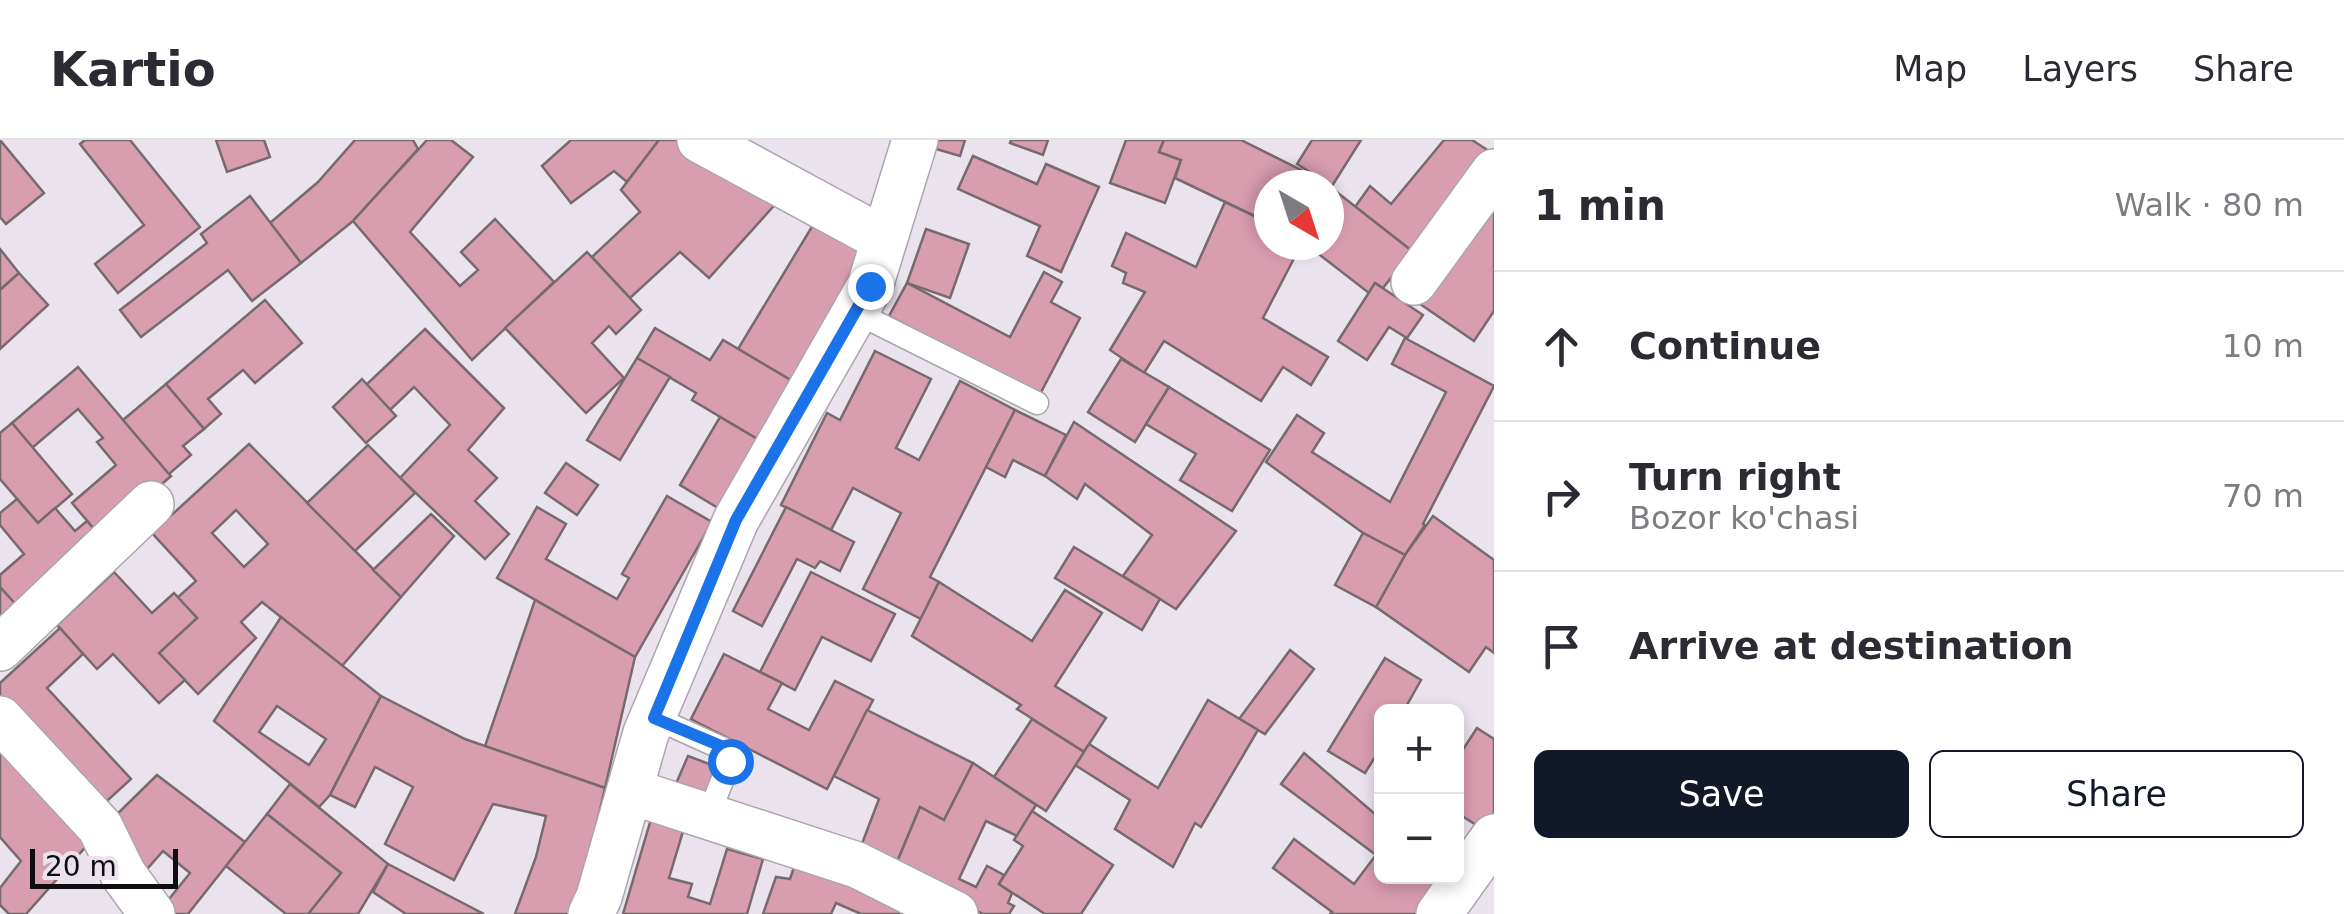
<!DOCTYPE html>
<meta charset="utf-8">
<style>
:root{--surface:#fff;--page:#f7f7f7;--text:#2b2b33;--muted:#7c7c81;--line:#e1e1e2;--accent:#111827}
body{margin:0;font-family:"DejaVu Sans",sans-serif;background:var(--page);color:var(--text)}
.controls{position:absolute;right:30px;bottom:30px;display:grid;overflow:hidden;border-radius:15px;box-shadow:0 5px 15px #0003}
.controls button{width:90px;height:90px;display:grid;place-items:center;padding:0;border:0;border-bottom:2px solid var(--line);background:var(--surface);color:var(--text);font:50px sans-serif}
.compass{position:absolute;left:1254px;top:30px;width:90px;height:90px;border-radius:50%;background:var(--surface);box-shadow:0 5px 15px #0003;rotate:141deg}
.scale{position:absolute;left:30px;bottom:25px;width:148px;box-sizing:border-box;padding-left:10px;border:5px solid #0f0d10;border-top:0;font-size:28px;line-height:35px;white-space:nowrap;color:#0f0d10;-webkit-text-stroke:8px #eae2ed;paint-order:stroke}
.stop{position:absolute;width:30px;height:30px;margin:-22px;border:8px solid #1a73e8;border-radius:50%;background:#fff}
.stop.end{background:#1a73e8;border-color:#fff;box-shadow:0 2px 10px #0008}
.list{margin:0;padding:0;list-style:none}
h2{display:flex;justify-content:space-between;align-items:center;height:130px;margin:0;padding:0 40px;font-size:42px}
h2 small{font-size:32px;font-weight:400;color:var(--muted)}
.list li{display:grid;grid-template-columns:65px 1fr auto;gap:30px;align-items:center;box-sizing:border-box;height:150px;padding:0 40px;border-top:2px solid var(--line)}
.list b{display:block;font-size:38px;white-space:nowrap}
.list p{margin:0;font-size:32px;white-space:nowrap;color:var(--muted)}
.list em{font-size:32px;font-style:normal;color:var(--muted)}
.actions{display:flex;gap:20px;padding:30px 40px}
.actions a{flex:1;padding:22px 0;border:2px solid var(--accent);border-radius:15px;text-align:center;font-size:35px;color:var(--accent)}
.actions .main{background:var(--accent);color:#fff}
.icon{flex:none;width:55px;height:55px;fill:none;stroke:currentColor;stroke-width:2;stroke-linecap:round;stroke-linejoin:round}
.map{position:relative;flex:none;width:1494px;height:774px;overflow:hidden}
header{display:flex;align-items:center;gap:60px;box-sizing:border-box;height:140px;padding:0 50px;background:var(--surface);border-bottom:2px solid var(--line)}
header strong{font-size:48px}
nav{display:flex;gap:55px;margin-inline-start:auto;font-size:35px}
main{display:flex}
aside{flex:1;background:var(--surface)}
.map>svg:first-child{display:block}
</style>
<header>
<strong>Kartio</strong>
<nav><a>Map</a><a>Layers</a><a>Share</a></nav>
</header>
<main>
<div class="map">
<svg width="1494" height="774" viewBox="0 0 1494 774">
<rect width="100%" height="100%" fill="#eae2ed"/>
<g fill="#d99db0" stroke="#766a6d" stroke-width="2.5" fill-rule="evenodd">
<polygon points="0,0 44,53 6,84 0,77"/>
<polygon points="85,0 130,0 200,87 118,153 95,124 144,85 80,4"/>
<polygon points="216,0 264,0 270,17 227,32"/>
<polygon points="413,0 418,9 353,81 301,123 270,83 318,42 355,0"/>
<polygon points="427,0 451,0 473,17 410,92 460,146 478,130 461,112 495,79 554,142 472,220 353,81"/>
<polygon points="571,0 659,0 627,42 614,31 571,63 542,26"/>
<polygon points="659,0 676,0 710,25 780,59 709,138 680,112 630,158 592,117 640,72 621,50"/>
<polygon points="931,0 965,0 960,16 929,7"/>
<polygon points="1011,0 1048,0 1043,15 1010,3"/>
<polygon points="1126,0 1164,0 1159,12 1181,20 1165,63 1110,43"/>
<polygon points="1164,0 1241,0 1301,30 1292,45 1269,45 1269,83 1175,38 1181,20 1159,12"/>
<polygon points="1312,0 1361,0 1332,46 1297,24"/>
<polygon points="1444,0 1472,0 1492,13 1412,111 1355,67 1370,46 1391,64"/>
<polygon points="973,16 1037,44 1046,24 1099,47 1061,132 1027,116 1040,86 958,49"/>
<polygon points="1329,46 1412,111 1383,148 1375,143 1369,153 1307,105 1329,105"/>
<polygon points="1494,55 1494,171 1474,201 1420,164"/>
<polygon points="250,56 301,123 252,161 228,130 141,197 120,170 207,103 201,94"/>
<polygon points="1225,62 1269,83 1269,105 1301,105 1263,178 1328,217 1311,245 1283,227 1261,261 1164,201 1144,233 1110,210 1145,152 1123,143 1126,133 1112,126 1126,93 1196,127"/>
<polygon points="813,85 864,114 799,245 738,209"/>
<polygon points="926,89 969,104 950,158 907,143"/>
<polygon points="0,109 19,133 0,150"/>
<polygon points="587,112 641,170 616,194 609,186 592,203 624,238 586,273 505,188"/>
<polygon points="1044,132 1062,142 1051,162 1080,178 1039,256 889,176 907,143 1010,197"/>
<polygon points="19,133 48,165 0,209 0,150"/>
<polygon points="1375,143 1423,175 1407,198 1389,187 1367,220 1338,201"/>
<polygon points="265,160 302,203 255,243 243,230 208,259 221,274 204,289 166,244"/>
<polygon points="655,188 710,220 723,200 799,245 764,303 692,260 696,253 637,218"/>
<polygon points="425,189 504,268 468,310 497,338 475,361 509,394 485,419 400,338 450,285 414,247 390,270 366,245"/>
<polygon points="1405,198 1494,246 1423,384 1425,385 1405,415 1363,393 1266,322 1297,275 1324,293 1312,312 1390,362 1446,252 1392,224"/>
<polygon points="875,211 931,239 896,308 919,320 960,241 1015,270 930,437 939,442 921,479 863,449 901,373 853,348 831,390 781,365 827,273 840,280"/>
<polygon points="637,218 670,237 620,320 587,300"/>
<polygon points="1121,219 1169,247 1135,302 1088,272"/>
<polygon points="78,227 171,336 101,397 72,363 116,325 97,302 103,298 78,269 32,308 12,283"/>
<polygon points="362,239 396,276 366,303 333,267"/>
<polygon points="166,244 204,289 183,306 191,315 169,334 123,280"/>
<polygon points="1169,247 1270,310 1232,371 1180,340 1196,314 1146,284"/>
<polygon points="1015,270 1066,295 1045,336 1013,320 1005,337 986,327"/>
<polygon points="720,277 764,303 723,371 680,345"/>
<polygon points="1074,282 1236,391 1176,469 1123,436 1152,395 1085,344 1077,359 1045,336"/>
<polygon points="12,283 72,354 38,383 0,339 0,293"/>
<path d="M249,304L401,457L342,526L262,462L241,482L256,498L198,554L159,513L197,478L177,458L196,441L152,393ZM236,370L268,404L244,427L212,393Z"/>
<polygon points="368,305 415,353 355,411 307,363"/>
<polygon points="566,323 598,345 577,375 545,353"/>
<polygon points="667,356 712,382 635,517 497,438 537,367 566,384 546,419 617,459 629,438 622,434"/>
<polygon points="17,359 38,383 55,368 75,391 87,381 101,397 18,467 0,447 0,435 24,414 0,385 0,373"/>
<polygon points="786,367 854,402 840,431 820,421 815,428 797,419 762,486 733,471"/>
<polygon points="431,374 454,396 401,457 373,430"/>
<polygon points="1433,376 1494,420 1494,513 1486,507 1469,532 1376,467 1405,415"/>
<polygon points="1363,393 1405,415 1376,467 1335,445"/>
<polygon points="1074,407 1160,459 1142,490 1055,438"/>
<polygon points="114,432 152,473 174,453 197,478 159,513 185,540 159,563 113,514 97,529 57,485"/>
<polygon points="811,432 895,474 871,521 822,497 795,550 760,532"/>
<polygon points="939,442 1032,501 1065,450 1102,473 1055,546 1106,578 1084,612 1017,569 1021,565 912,496"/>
<polygon points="0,447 18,467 0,482"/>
<polygon points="535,460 635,517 605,648 485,606"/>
<path d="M281,477L381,556L330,655L319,667L214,581ZM277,566L326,599L309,625L259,592Z"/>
<polygon points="60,488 83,514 47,548 131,639 96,671 0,565 0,543"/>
<polygon points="1290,510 1314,529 1265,594 1239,579"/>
<polygon points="724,514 782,543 768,569 809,590 835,541 873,560 827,649 691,579"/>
<polygon points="1385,518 1421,540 1403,572 1382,572 1382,606 1365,633 1328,611"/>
<polygon points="381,556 465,599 605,648 585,735 571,774 515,774 536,717 546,676 493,664 454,740 385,704 413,647 375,627 355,667 330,655"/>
<polygon points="1208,560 1258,590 1201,687 1195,683 1173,727 1115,689 1130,660 1075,625 1089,604 1158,648"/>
<polygon points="867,570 973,623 944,680 920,667 895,727 855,722 879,659 834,636"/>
<polygon points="1032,579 1084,612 1046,671 994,637"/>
<polygon points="1477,588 1494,599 1494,681 1487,692 1456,672 1456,620"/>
<polygon points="0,599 90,702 26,774 9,774 0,765 0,748 21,721 0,697"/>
<polygon points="1304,613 1382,680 1382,736 1441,736 1416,774 1330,774 1332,772 1273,728 1294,699 1354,744 1376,715 1281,644"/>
<polygon points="688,616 725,630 713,661 675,646"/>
<polygon points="973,623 1036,665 1017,696 986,681 959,739 976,747 987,726 1004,735 999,744 1012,753 1008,763 1014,766 1009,774 983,774 895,727 920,667 944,680"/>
<polygon points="157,635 245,702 188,774 167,774 161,769 190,733 163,711 134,744 109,682"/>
<polygon points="290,644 388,724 358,774 308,774 341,733 267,674"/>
<polygon points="1032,671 1113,725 1081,774 1045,774 999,744 1023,706 1014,700"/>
<polygon points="267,674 341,733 308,774 286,774 226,726"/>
<polygon points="651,679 684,688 669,738 692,744 688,757 710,764 727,709 763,719 747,774 623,774"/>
<polygon points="388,724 484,774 406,774 373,752"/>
<polygon points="795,724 904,760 899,774 861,774 836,763 831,774 763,774 776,737 790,739"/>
</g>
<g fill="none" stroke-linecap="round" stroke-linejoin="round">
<g stroke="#aca4af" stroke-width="25">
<g id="lane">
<polyline points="855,172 1037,263"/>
<polyline points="653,577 728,611 730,621 708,676"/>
</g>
</g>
<g stroke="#aca4af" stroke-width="48">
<g id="street">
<polyline points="700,0 883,99"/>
<polyline points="1414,142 1494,32"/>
<polyline points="0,508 151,364"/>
<polyline points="0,579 100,687 123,734 152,774"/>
<polyline points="630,651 857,725 955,774"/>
<polyline points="591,774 599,757 646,593 736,380 870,146 915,0"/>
<polyline points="1439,774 1494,697"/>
</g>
</g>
<use href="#lane" stroke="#fff" stroke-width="22"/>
<use href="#street" stroke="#fff" stroke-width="45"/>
</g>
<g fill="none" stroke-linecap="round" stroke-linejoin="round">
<polyline stroke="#1a73e8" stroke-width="12" points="730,621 728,612 721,606 654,578 736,380 870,146"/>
</g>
</svg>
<div class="controls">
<button>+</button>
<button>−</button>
</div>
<svg class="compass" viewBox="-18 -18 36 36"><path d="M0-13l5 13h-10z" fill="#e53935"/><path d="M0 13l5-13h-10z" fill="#7c7c81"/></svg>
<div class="scale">20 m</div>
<div class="stop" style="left:730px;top:621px"></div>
<div class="stop end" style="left:870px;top:146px"></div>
</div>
<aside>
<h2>1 min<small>Walk · 80 m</small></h2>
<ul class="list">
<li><svg class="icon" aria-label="ahead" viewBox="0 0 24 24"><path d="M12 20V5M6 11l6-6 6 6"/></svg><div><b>Continue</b></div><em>10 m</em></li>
<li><svg class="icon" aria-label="right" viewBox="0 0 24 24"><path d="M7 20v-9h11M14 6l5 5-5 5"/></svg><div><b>Turn right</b><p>Bozor ko'chasi</p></div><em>70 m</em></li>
<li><svg class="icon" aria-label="arrive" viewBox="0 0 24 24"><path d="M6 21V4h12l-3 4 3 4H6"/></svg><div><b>Arrive at destination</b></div></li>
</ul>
<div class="actions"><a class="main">Save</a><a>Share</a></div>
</aside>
</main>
